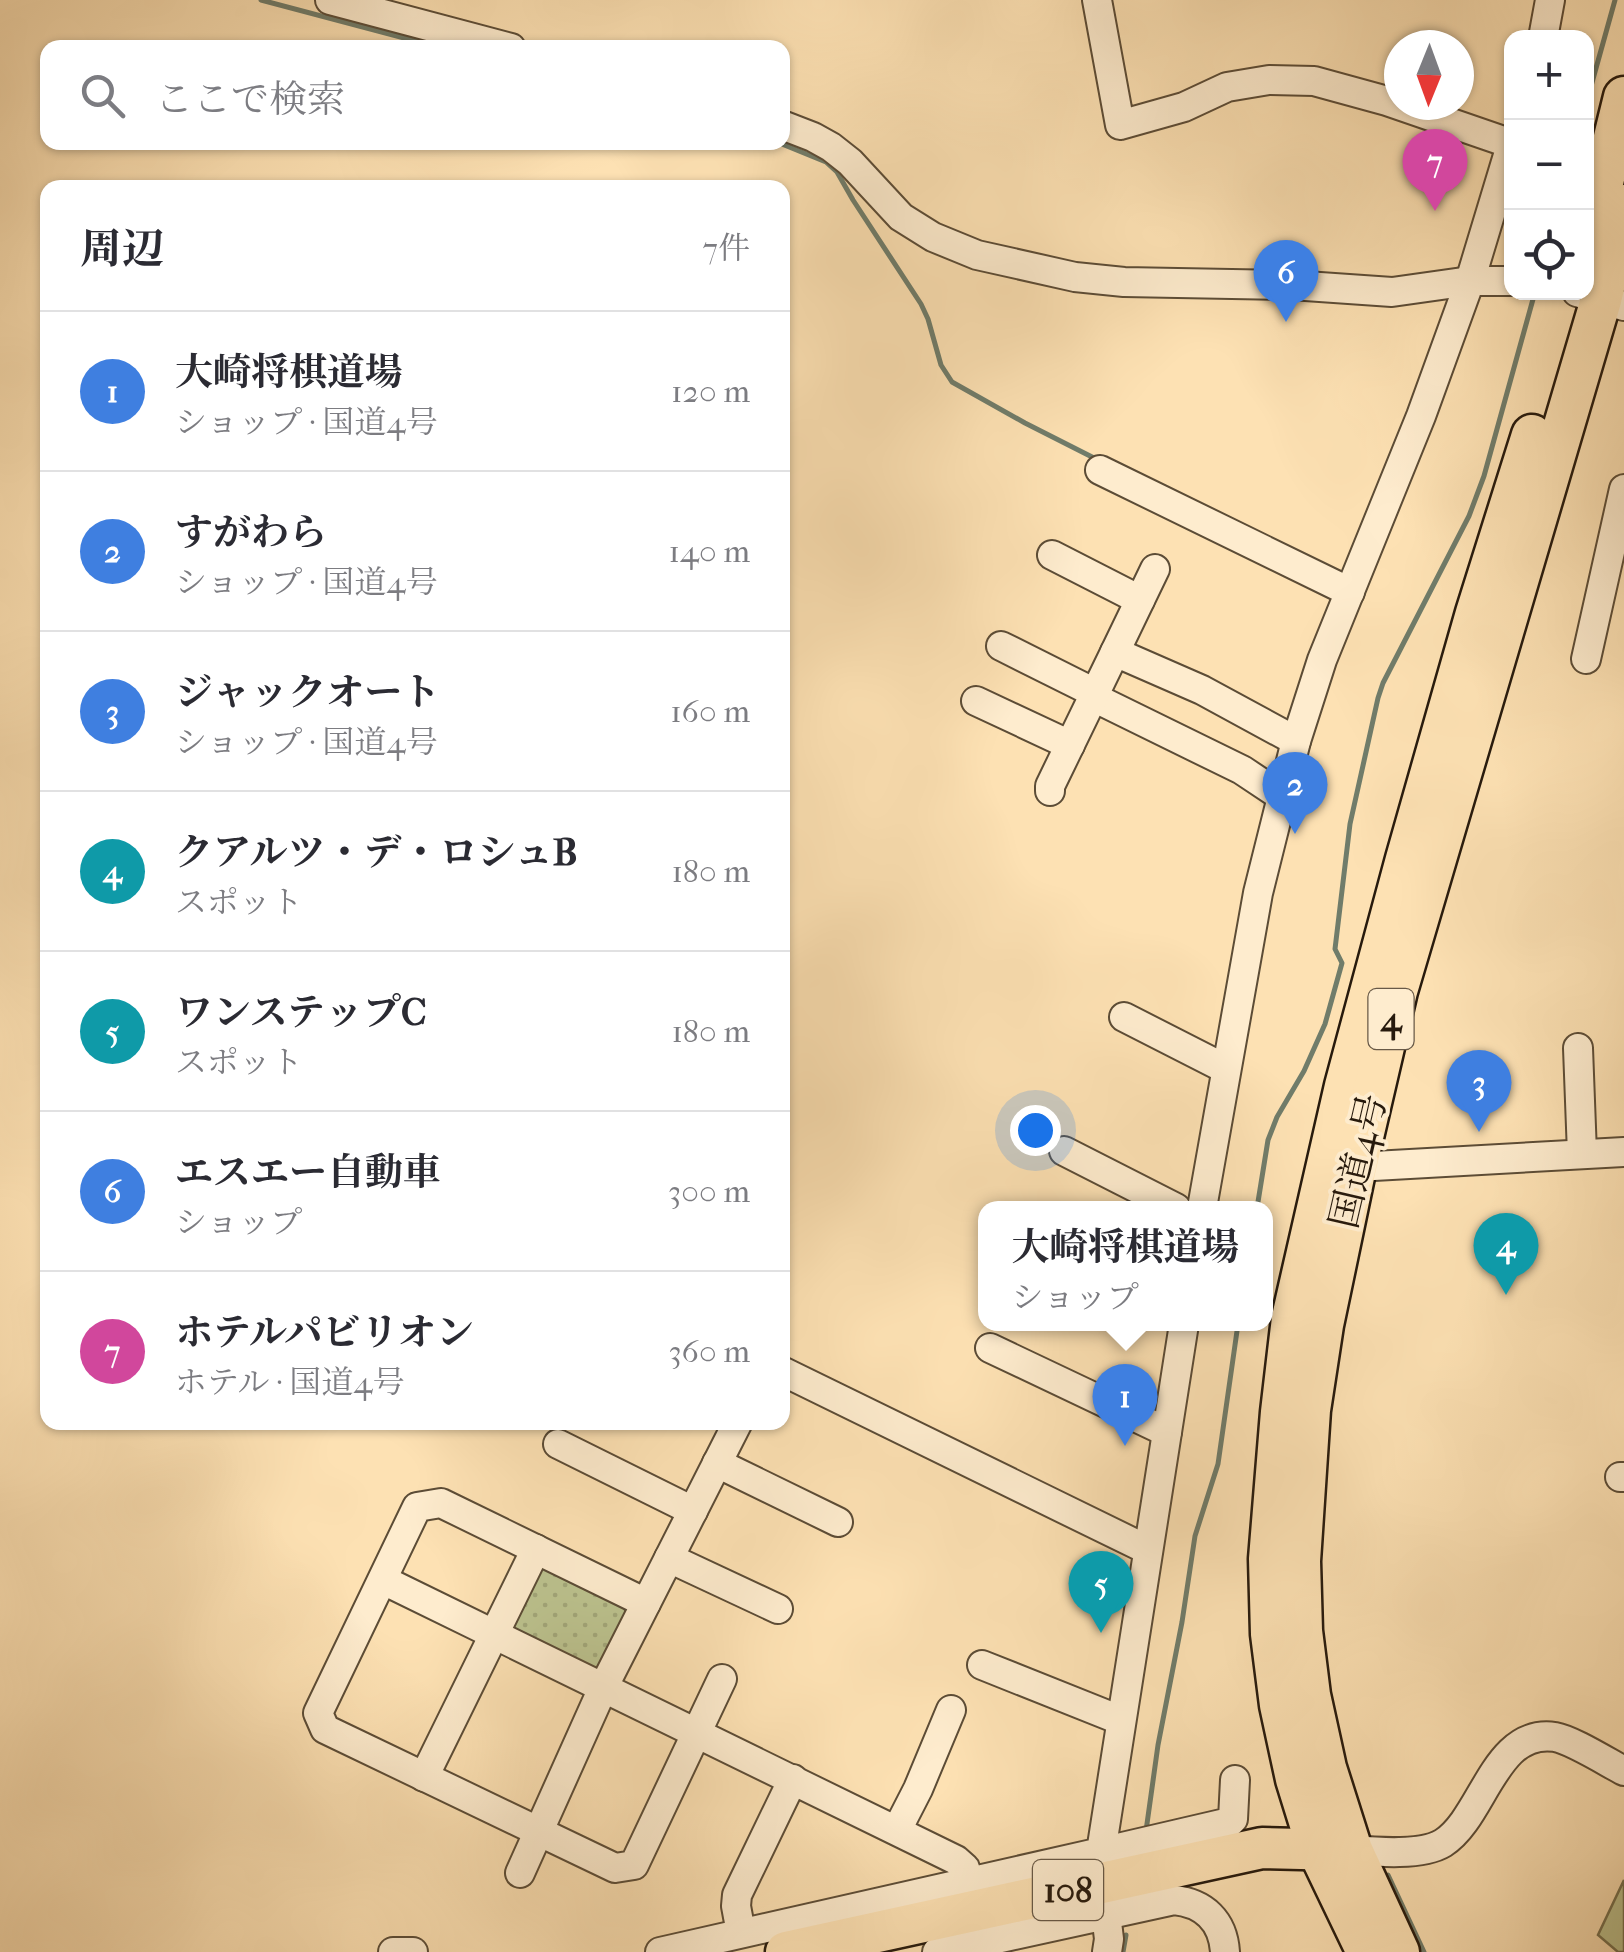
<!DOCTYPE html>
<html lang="ja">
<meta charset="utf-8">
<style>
:root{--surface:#fff;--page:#f7f7f7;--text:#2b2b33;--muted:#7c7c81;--line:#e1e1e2;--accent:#8f2418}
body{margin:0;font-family:"IM FELL French Canon","Noto Serif JP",serif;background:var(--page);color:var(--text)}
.controls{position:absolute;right:30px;top:30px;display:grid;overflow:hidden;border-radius:20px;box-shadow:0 2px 8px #0004}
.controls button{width:90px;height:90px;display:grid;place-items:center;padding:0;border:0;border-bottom:2px solid var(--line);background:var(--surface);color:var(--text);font:50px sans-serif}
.compass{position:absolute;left:1384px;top:30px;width:90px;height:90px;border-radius:50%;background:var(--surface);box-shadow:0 2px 8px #0004;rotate:181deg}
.you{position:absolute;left:1035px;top:1130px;width:35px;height:35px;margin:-25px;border:8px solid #fff;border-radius:50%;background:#1a73e8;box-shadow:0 0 0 15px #1a73e833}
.badge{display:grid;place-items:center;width:65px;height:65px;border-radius:50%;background:var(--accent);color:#fff;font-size:32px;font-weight:700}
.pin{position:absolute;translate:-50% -82px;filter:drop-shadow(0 2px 5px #0008)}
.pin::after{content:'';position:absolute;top:52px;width:35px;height:30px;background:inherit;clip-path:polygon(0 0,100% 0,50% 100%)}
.popup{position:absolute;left:978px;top:1201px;width:295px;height:130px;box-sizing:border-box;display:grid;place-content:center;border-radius:20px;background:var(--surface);filter:drop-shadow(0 2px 8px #0005);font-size:32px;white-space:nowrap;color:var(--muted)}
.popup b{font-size:38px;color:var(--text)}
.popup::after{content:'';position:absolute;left:50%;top:100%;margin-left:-20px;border:20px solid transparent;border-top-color:var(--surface)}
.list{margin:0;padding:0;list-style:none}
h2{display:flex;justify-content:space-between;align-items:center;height:130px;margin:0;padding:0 40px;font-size:42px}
h2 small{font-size:32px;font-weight:400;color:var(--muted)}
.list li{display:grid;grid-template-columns:65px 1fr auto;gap:30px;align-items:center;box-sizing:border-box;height:160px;padding:0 40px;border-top:2px solid var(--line)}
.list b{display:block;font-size:38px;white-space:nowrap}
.list p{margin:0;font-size:32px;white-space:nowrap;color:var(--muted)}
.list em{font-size:32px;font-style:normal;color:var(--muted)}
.icon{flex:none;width:55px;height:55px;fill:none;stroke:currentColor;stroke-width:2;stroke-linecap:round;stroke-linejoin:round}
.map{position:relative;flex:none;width:1624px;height:1952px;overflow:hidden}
.search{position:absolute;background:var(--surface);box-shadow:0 2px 8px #0004;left:40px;top:40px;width:750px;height:110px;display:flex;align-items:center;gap:25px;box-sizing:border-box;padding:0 35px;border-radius:20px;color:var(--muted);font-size:38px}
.panel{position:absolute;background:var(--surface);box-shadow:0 2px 8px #0004;left:40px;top:180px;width:750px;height:1250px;border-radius:20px}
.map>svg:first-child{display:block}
</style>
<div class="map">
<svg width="1624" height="1952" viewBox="0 0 1624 1952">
<defs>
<pattern id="park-dots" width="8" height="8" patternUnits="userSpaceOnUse" patternTransform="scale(2.5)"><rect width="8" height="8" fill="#bcc38f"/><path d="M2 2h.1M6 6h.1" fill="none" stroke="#a2a77a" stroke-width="1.8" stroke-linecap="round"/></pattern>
</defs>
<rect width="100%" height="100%" fill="#fde1b3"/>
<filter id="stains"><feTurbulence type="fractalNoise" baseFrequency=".002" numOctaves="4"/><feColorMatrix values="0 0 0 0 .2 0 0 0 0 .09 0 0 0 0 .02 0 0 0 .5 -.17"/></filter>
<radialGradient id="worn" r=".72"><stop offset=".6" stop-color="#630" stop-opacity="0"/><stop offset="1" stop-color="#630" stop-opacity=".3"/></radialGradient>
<polygon fill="#bcc38f" stroke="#726e4e" stroke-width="2.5" points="1624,1880 1624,1952 1618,1952 1598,1935"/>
<polygon fill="url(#park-dots)" stroke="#726e4e" stroke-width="2.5" points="544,1564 622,1604 629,1618 604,1670 590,1674 506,1628 533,1569"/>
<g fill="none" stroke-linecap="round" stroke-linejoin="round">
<g stroke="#707c6a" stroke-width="5">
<polyline points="261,0 442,48"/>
<polyline points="1586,104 1615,0"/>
<polyline points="777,142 826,162 837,172 853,200 921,304 928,319 941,365 952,382 1025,423 1098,460"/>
<polyline points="1257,1208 1268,1140 1277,1117 1304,1071 1325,1024 1342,963 1335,949 1350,824 1378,698 1383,683 1469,516 1484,476 1535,292"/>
<polyline points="1146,1831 1158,1745 1182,1622 1195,1536 1218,1464 1238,1324"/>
<polyline points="1388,1875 1424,1952"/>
<polyline points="1123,1952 1126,1935"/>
</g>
<g stroke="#5c4c36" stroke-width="32">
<g id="minor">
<polyline points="330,0 511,48"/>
<polyline points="1097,0 1120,125 1184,107 1227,87 1269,80 1314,81 1387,101 1512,144"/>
<polyline points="1543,38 1550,0"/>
<polyline points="782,125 813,137 831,147 850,162 901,217 933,237 977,255 1075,277 1124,282 1291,285 1392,292 1470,281 1512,281"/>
<polyline points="1577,292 1624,306"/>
<polyline points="1100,470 1350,592"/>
<polyline points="1052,555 1140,600"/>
<polyline points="1001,646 1095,693"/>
<polyline points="1115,652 1155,569"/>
<polyline points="1586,659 1624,489"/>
<polyline points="1093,697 1242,770 1281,796"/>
<polyline points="976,701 1070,745"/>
<polyline points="1050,791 1050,786 1115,652 1202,690 1296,741"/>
<polyline points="1124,1017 1226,1069"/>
<polyline points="1578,1048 1582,1154"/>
<polyline points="1064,1151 1176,1208"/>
<polyline points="1356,1167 1624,1152"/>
<polyline points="1202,1208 1258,893 1296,741 1322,660 1421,416 1470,281 1512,142"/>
<polyline points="990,1348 1167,1432"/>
<polyline points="782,1371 1148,1550"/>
<polyline points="558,1444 693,1511"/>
<polyline points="717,1463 838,1522"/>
<polyline points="1620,1477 1624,1477"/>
<polyline points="669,1558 778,1609"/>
<polyline points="383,1580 956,1860 965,1868 969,1883"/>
<polyline points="646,1603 441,1503 417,1507 318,1713 325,1729 615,1868 634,1865 722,1679"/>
<polyline points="982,1665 1120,1720"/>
<polyline points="424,1777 536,1549"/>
<polyline points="897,1830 918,1789 951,1710"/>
<path d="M1352,1850C1376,1852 1422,1856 1443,1843C1484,1817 1494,1728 1555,1737C1572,1740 1607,1762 1624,1771"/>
<polyline points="1101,1852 1230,1822 1233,1819 1235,1780"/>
<polyline points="520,1873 603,1688 738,1422"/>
<polyline points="1106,1914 1109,1939 1107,1952"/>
<polyline points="741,1933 736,1906 737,1895 793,1779"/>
<polyline points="393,1952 413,1952"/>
<polyline points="660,1952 1101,1852 1184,1324"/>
<path d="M937,1952L1174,1900C1204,1903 1223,1921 1225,1952"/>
</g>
</g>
<g stroke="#271a0d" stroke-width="45">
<g id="highway">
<polyline points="1589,239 1624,97"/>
<polyline points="786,1952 1262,1848 1343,1850"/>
<polyline points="1367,1952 1318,1850 1296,1779 1280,1705 1271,1634 1269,1559 1281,1412 1292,1318 1345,1086 1406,859 1476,613 1532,435"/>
<polyline points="1399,1952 1352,1850 1326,1768 1310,1695 1302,1631 1300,1561 1310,1410 1323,1325 1356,1167 1397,991 1601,300 1624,205"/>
</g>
</g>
<use href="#minor" stroke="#feecce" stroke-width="28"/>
<use href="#highway" stroke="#fde1b3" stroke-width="40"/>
</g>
<g text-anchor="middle" stroke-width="8" stroke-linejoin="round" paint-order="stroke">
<g fill="#feecce" stroke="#685947" stroke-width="2.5">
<rect x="1368.5" y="989" width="45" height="60" rx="8"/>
<rect x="1033" y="1860" width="70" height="60" rx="8"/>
</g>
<g font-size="35" font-weight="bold" fill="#271a0d">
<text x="1391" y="1031">4</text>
<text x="1068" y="1902">108</text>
</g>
<g font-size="38" fill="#271a0d" stroke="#feecce">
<text transform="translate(1358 1161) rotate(-77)" y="13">国道4号</text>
</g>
</g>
<rect width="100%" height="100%" filter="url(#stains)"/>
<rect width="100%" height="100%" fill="url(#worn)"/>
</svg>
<div class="controls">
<button>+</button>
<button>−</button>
<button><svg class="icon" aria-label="locate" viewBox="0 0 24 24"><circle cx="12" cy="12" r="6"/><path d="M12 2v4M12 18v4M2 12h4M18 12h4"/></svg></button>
</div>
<svg class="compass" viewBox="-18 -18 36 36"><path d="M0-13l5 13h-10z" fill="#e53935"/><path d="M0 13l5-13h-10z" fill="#7c7c81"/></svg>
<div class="you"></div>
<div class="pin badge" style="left:1125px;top:1446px;background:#3f7fe0">1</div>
<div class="popup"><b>大崎将棋道場</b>ショップ</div>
<div class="pin badge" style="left:1295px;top:834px;background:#3f7fe0">2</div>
<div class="pin badge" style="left:1479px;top:1132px;background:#3f7fe0">3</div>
<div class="pin badge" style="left:1506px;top:1295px;background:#0f9aa8">4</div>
<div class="pin badge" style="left:1101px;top:1633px;background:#0f9aa8">5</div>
<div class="pin badge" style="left:1286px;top:322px;background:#3f7fe0">6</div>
<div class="pin badge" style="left:1435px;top:211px;background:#d1479c">7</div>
<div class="search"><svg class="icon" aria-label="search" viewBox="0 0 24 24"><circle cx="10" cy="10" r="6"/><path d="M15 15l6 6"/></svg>ここで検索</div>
<section class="panel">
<h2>周辺<small>7件</small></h2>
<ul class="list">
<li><span class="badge" style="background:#3f7fe0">1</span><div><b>大崎将棋道場</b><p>ショップ · 国道4号</p></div><em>120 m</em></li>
<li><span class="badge" style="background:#3f7fe0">2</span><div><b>すがわら</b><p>ショップ · 国道4号</p></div><em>140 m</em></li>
<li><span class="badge" style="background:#3f7fe0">3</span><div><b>ジャックオート</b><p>ショップ · 国道4号</p></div><em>160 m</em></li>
<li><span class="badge" style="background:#0f9aa8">4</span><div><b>クアルツ・デ・ロシュB</b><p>スポット</p></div><em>180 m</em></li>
<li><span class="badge" style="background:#0f9aa8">5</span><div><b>ワンステップC</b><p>スポット</p></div><em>180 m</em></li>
<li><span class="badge" style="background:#3f7fe0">6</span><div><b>エスエー自動車</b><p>ショップ</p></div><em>300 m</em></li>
<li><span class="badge" style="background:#d1479c">7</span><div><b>ホテルパビリオン</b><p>ホテル · 国道4号</p></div><em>360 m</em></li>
</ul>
</section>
</div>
